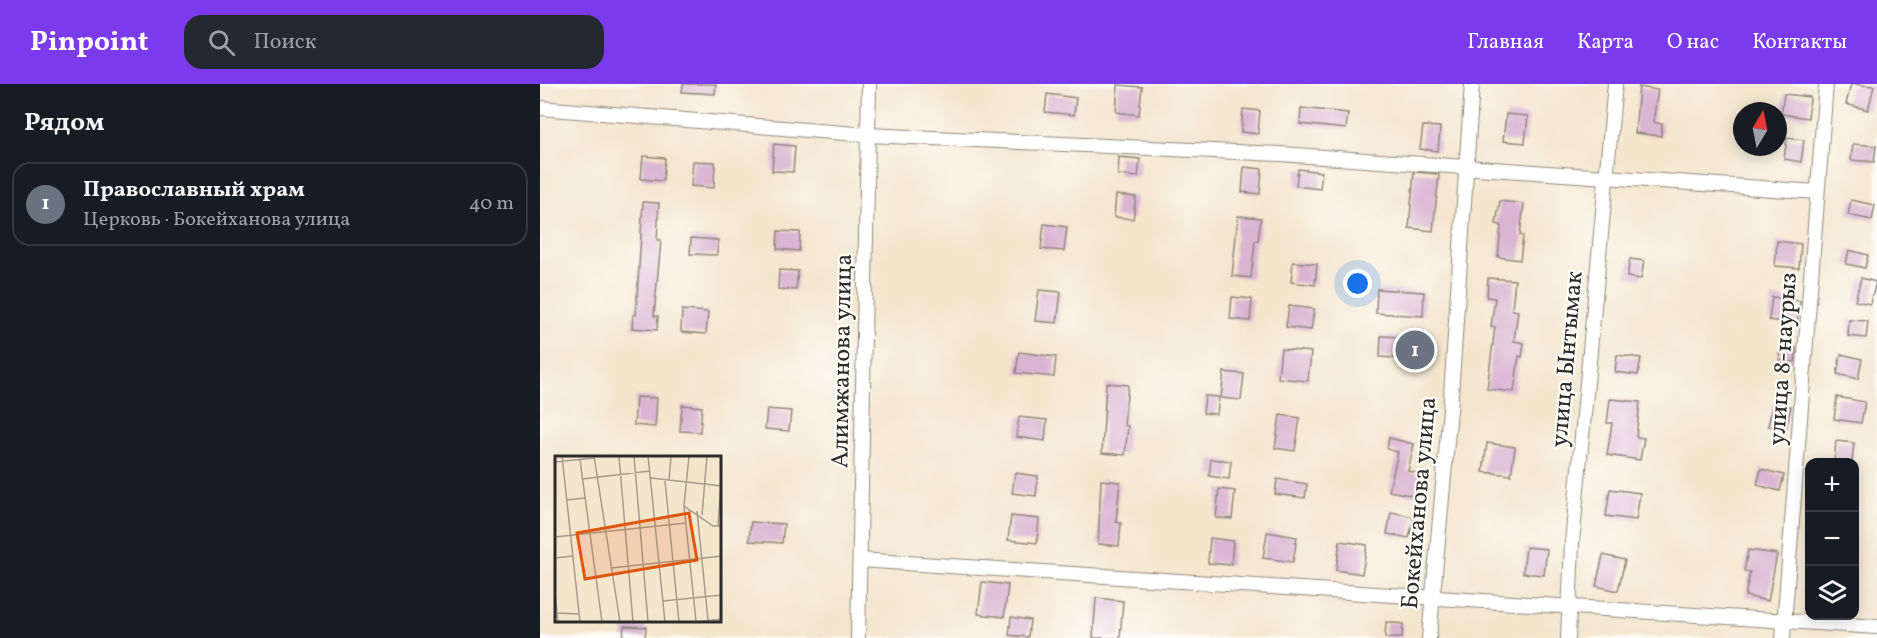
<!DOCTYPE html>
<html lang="ru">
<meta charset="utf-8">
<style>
:root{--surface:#171b24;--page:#242831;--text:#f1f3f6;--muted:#9ea1a6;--line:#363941;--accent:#7c3aed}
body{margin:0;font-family:Vollkorn,serif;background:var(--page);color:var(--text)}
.controls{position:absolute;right:18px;bottom:18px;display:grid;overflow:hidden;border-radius:12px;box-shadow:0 3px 15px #0003}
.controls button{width:54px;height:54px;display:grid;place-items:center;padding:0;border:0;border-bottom:2px solid var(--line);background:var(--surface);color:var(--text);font:30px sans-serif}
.compass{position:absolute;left:1193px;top:18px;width:54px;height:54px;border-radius:50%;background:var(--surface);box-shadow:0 3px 15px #0003;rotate:10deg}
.you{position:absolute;left:818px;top:200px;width:21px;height:21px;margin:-15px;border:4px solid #fff;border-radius:50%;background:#1a73e8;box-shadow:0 0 0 9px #1a73e833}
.badge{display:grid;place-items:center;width:39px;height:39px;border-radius:50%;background:var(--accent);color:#fff;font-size:20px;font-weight:700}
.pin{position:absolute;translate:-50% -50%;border:3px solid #fff;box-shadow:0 2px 6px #0006}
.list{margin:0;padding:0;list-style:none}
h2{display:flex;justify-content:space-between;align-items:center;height:78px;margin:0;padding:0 24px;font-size:26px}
h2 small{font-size:20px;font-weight:400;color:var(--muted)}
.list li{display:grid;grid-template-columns:39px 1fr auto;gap:18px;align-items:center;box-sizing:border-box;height:84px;margin:0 12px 12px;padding:0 12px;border:2px solid var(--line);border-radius:18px}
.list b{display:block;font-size:22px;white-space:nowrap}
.list p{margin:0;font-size:20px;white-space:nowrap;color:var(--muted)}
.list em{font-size:20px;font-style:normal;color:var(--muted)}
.icon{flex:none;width:33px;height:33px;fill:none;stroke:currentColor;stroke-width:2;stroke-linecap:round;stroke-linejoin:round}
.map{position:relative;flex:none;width:1337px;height:554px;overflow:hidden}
header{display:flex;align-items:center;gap:36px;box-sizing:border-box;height:84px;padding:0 30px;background:var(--accent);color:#fff}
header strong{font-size:28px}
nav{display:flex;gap:33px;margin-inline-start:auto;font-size:21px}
.search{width:420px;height:54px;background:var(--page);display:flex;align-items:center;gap:15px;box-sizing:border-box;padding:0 21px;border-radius:18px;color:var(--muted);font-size:22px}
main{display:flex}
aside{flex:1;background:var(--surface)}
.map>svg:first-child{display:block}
</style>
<header>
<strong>Pinpoint</strong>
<div class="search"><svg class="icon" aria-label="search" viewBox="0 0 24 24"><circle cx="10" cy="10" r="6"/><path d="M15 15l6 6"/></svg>Поиск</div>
<nav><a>Главная</a><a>Карта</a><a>О нас</a><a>Контакты</a></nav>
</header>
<main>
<aside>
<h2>Рядом<small></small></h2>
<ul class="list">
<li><span class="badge" style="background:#6b7280">1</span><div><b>Православный храм</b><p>Церковь · Бокейханова улица</p></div><em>40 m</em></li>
</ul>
</aside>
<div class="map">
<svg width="1337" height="554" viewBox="0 0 1337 554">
<rect width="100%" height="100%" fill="#fdfcf7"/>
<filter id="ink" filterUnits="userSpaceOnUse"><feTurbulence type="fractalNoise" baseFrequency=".0167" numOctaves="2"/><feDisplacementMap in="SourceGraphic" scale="12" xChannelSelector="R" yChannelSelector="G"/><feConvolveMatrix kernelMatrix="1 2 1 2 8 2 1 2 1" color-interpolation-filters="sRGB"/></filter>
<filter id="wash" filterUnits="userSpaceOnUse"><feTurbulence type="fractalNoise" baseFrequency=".008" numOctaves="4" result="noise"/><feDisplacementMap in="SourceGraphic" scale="24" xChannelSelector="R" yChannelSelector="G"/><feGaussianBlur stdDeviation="1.35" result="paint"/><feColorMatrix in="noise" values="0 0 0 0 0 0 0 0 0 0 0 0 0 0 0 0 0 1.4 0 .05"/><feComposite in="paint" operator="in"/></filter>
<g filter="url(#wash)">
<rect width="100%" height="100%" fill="#f4e5cd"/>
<g id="blocks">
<g fill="#dab4d3">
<polygon points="143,0 176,0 175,10 142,8"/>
<polygon points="1311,0 1334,2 1328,26 1306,20"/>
<polygon points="578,1 602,3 599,31 576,28"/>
<polygon points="1099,3 1118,6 1113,38 1122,40 1121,52 1095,49"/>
<polygon points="507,10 536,14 534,31 505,28"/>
<polygon points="1244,10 1270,13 1268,34 1241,30"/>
<polygon points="761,24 808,29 806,45 760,40"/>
<polygon points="703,25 720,27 718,50 701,48"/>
<polygon points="966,30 988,32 985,59 963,57"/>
<polygon points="883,42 900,43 898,67 880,65"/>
<polygon points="1247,54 1264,56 1261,78 1244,75"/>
<polygon points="234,60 255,62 253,88 232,87"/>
<polygon points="1313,60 1336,62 1334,78 1311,76"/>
<polygon points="103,72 125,74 123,97 101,95"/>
<polygon points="579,73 600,75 598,93 578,91"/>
<polygon points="153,77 175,78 174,104 151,102"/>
<polygon points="704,83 722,85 720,110 702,108"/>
<polygon points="758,85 782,88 780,105 756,102"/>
<polygon points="874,88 899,90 893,147 869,144"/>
<polygon points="576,111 596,113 593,135 574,133"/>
<polygon points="1311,116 1335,121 1332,136 1308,131"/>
<polygon points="960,117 984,120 980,151 983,152 980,176 958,173 961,141 956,140"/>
<polygon points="103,118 119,119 117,156 121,156 114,232 118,232 117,246 92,244 93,231 96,231"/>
<polygon points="698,132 721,134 718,157 715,157 711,194 692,192"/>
<polygon points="504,140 527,143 524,167 501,165"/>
<polygon points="238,147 260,148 259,167 237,165"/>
<polygon points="151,154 178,156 177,171 150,170"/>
<polygon points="1237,157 1261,160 1259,184 1235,182"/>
<polygon points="1309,166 1328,171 1325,184 1306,180"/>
<polygon points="1090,175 1104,177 1101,195 1087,193"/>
<polygon points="753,178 777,180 775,201 751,198"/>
<polygon points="239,186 258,187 256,206 238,205"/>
<polygon points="948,194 975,196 972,226 978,227 974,257 984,259 982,273 979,272 974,308 947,305 955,243 951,243 955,214 947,213"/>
<polygon points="1321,194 1336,198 1330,220 1315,217"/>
<polygon points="837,205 884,208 883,232 836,229"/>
<polygon points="499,206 521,208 517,239 495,237"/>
<polygon points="692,213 712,215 710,237 690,235"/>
<polygon points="1232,213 1260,217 1257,240 1229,236"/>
<polygon points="749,222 774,225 771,246 746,243"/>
<polygon points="142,226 168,228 166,250 141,248"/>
<polygon points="1309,236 1328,237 1326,254 1308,252"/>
<polygon points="841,252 882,254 881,276 840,273"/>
<polygon points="1240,263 1256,264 1255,278 1239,276"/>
<polygon points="741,265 771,268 768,297 738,294"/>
<polygon points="479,268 516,273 514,293 476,289"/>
<polygon points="1301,270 1322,275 1318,295 1297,290"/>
<polygon points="1077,271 1101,274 1098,291 1075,288"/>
<polygon points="684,288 704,290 701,316 681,314"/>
<polygon points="566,299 588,301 584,341 588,342 585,371 562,369"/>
<polygon points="665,312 679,313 677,330 663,329"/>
<polygon points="96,313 117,314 115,343 94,341"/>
<polygon points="1297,313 1325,318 1321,339 1294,335"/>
<polygon points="1070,315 1100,318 1096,353 1104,354 1100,376 1067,371 1072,339 1067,339"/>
<polygon points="1233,319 1251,322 1246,345 1228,342"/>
<polygon points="142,321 162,323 160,348 140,347"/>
<polygon points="227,325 251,327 249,347 225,345"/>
<polygon points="740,331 760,334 755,367 735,364"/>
<polygon points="479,333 507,336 505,357 476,353"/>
<polygon points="849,354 874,360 868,387 881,390 875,412 849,407 858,368 847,365"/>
<polygon points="1296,357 1314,359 1312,378 1294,378"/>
<polygon points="947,359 975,363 971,391 943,388"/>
<polygon points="671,375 691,377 689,395 669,392"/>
<polygon points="1221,385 1244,391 1240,407 1217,401"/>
<polygon points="475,389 498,392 496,412 472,409"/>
<polygon points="737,395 767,400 765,414 735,410"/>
<polygon points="561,396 580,398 576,438 581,439 579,462 558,460"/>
<polygon points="679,405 695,407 692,435 676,434"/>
<polygon points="1070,405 1100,409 1096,436 1066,432"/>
<polygon points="851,428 874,433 869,454 847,450"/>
<polygon points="471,432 499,435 497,459 468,456"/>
<polygon points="211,438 244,440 242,459 209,457"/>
<polygon points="727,448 757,453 753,478 723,474"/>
<polygon points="670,454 693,457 691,481 668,479"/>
<polygon points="800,457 827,461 822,490 796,486"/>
<polygon points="986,463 1007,465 1004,491 983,489"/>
<polygon points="1208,466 1237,470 1228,517 1205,512 1210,488 1204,487"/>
<polygon points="1063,471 1085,476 1078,507 1056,502"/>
<polygon points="442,498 468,501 464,533 438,530"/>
<polygon points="556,514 583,517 580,554 553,554"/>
<polygon points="471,533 490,536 488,553 469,551"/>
<polygon points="846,538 863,540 862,554 845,554"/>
<polygon points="84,542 106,543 105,554 83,554"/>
</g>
</g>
</g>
<g filter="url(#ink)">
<use href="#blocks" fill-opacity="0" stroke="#90887c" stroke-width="1.5"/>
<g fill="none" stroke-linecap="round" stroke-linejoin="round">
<g stroke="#90887c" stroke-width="16">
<g id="minor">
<polyline points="0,24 328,51 741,70 1277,108"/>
<polyline points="320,476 1337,543"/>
<polyline points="318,554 329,0"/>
<polyline points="889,554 910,326 932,0"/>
<polyline points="1028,554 1032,459 1075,0"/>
<polyline points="1243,554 1286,0"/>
</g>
</g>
<use href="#minor" stroke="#fff" stroke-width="14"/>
</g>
</g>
<g text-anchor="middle" stroke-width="4.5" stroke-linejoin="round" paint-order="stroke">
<g font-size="24" fill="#2b2b2b" stroke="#fdfcf7">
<text transform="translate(1026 275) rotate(-85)" y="8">улица Ынтымак</text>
<text transform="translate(1242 275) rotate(-86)" y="8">улица 8-наурыз</text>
<text transform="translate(301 277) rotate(-89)" y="8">Алимжанова улица</text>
<text transform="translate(878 419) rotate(-85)" y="8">Бокейханова улица</text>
</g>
</g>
<g transform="translate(15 372)">
<rect width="166" height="166" fill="#f4e5cd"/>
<path fill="none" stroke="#a49b8c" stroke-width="1.5" d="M7,0L25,166M39,0L65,166M64,0L78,166M79,0L93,166M93,0L110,166M134,0L129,50L141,165M25,4L47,166M0,6L39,2M96,22L167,30M27,23L95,15M110,25L124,166M114,25L116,0M12,44L30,42M129,50L158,70H166V78M142,55L153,164M147,59L152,0M163,70L166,26M0,81L131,67M0,102L18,100M56,112L167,100M0,137L3,166M108,145L167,139M2,157L24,158M141,166L167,163"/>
<path fill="#df570e" fill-opacity="0.15" stroke="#df570e" stroke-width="3" d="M134,57L142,104L30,123L22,77Z"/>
<rect width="166" height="166" fill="none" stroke="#2b2b2b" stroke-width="3"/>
</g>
</svg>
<div class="controls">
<button>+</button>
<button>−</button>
<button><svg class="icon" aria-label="layers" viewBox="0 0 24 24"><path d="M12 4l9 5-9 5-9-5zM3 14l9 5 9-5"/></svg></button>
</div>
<svg class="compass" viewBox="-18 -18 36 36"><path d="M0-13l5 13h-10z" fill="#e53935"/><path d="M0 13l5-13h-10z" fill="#9ea1a6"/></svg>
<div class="you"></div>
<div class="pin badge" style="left:875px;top:266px;background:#6b7280">1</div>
</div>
</main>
